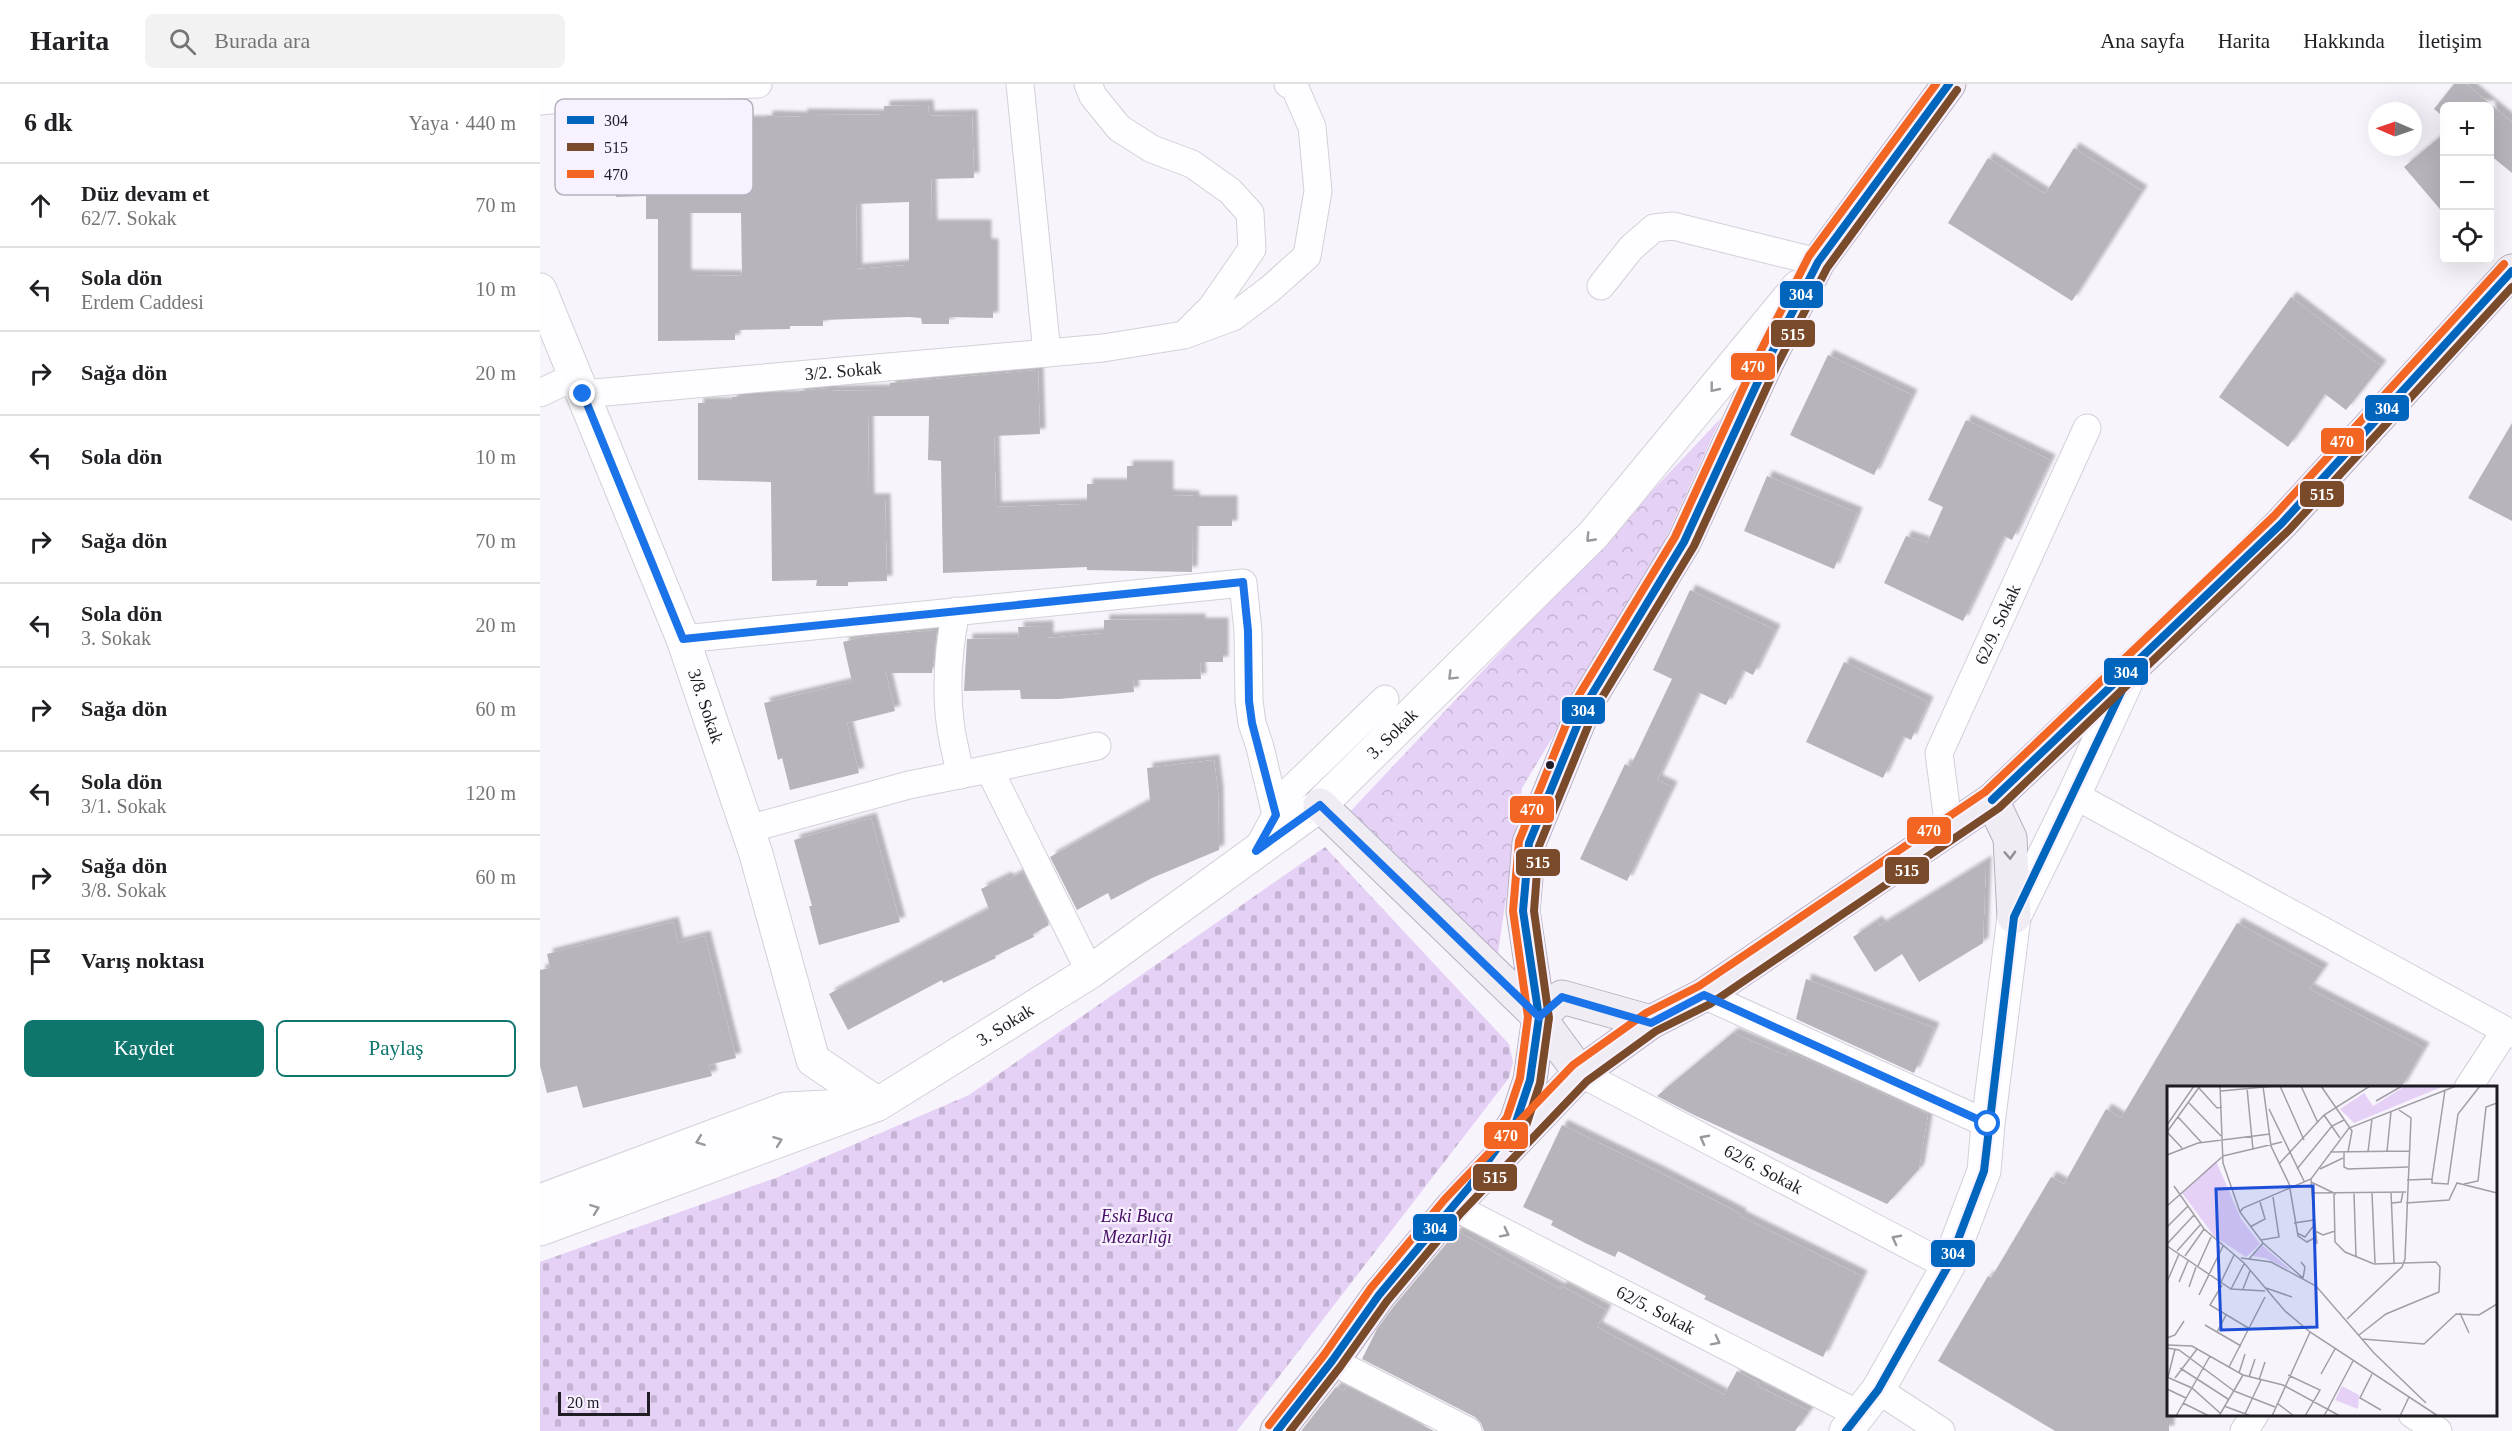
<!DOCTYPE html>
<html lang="tr">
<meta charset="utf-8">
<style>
:root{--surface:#fff;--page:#f2f2f2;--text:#202124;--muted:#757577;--line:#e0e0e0;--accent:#0f766e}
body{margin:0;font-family:"Times New Roman",serif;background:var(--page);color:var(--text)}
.controls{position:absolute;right:18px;top:18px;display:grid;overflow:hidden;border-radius:9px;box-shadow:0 6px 24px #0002}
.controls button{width:54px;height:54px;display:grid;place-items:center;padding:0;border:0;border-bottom:2px solid var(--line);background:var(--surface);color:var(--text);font:30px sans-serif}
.compass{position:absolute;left:1828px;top:18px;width:54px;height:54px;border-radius:50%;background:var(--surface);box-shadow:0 6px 24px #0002;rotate:272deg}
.scale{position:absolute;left:18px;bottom:15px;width:92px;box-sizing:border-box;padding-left:6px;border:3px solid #201c24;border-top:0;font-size:16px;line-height:21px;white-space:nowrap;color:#201c24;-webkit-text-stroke:4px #f8f1ff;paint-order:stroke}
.stop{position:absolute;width:18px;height:18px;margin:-14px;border:4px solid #1a73e8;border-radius:50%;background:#fff}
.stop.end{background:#1a73e8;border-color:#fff;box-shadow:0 2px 6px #0008}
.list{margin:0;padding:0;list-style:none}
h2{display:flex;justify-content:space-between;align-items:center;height:78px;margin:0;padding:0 24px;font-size:26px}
h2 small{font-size:20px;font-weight:400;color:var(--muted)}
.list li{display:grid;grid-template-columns:39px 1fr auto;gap:18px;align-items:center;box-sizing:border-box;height:84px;padding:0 24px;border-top:2px solid var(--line)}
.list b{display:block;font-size:22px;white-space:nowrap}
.list p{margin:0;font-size:20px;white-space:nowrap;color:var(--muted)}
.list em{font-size:20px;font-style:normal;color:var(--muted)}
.actions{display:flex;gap:12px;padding:18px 24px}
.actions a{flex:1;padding:14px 0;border:2px solid var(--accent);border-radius:9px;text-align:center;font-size:21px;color:var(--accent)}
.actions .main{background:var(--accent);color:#fff}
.icon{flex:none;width:33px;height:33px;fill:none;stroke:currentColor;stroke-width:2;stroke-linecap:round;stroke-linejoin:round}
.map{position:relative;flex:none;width:1972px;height:1347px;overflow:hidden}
header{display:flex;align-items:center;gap:36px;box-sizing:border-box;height:84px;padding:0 30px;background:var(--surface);border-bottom:2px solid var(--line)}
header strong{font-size:28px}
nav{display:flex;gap:33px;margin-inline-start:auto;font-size:21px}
.search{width:420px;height:54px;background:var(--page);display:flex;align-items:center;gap:15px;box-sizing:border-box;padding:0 21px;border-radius:9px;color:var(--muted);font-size:22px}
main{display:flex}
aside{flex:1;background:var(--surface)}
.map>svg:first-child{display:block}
</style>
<header>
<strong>Harita</strong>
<div class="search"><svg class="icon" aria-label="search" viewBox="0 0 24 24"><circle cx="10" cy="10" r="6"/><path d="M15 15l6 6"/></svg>Burada ara</div>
<nav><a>Ana sayfa</a><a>Harita</a><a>Hakkında</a><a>İletişim</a></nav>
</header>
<main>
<aside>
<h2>6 dk<small>Yaya · 440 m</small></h2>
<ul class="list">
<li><svg class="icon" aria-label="ahead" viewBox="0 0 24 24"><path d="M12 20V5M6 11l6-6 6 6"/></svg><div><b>Düz devam et</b><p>62/7. Sokak</p></div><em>70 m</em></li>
<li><svg class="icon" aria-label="left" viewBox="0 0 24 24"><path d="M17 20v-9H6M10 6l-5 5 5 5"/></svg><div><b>Sola dön</b><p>Erdem Caddesi</p></div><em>10 m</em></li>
<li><svg class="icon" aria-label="right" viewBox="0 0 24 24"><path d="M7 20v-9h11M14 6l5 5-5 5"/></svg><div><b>Sağa dön</b></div><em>20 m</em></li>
<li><svg class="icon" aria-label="left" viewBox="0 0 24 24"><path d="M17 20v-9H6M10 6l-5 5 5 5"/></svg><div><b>Sola dön</b></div><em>10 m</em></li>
<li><svg class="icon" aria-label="right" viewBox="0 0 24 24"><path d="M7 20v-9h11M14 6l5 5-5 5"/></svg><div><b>Sağa dön</b></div><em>70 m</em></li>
<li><svg class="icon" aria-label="left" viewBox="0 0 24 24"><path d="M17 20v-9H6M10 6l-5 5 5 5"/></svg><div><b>Sola dön</b><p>3. Sokak</p></div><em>20 m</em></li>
<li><svg class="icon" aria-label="right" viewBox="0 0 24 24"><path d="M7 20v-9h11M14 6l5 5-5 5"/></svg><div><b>Sağa dön</b></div><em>60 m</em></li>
<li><svg class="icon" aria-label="left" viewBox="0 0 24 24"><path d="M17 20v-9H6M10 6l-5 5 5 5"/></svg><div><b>Sola dön</b><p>3/1. Sokak</p></div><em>120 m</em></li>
<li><svg class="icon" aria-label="right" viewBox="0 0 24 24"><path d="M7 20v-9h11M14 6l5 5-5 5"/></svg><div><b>Sağa dön</b><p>3/8. Sokak</p></div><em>60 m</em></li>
<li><svg class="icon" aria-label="arrive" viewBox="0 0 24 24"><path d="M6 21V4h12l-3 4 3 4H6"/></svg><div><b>Varış noktası</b></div></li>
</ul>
<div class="actions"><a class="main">Kaydet</a><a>Paylaş</a></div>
</aside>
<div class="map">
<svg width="1972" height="1347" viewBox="0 0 1972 1347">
<defs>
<pattern id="forest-crowns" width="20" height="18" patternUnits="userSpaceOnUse" patternTransform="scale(1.5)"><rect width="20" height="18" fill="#e5d1f6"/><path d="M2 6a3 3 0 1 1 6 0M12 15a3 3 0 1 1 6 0" fill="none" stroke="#c4b3d3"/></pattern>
<pattern id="cemetery-stones" width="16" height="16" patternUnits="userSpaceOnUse" patternTransform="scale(1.5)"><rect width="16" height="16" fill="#e5d1f6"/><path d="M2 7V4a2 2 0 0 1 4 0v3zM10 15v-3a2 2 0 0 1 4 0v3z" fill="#c4b3d3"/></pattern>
<filter id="shadow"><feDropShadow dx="5.5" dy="-5.5" stdDeviation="1.5" flood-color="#0004"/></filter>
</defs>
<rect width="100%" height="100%" fill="#f8f4fc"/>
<polygon fill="url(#forest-crowns)" points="1181,334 1104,502 982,704 957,876 805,733"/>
<polygon fill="url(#cemetery-stones)" points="785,763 969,960 973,978 969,994 697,1347 0,1347 0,1178 238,1093 429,1011"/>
<g fill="#b8b4bb" fill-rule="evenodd" filter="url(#shadow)">
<polygon points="1914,0 1926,0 1972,38 1972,89 1950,71 1950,22 1905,22 1905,34 1894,25"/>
<path d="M388,21L389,32L432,31L434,94L391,95L392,141H446V160H453V234L409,233V240H382L381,234L369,233L283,236V242H250V245L195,246V256L118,257V135H106V112L76,113L75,50H135V40H200V37H227V32L262,33V30L344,31V22ZM369,118V181L317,185L316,120ZM146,129H201L202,192L146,191Z"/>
<polygon points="1905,49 1905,131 1864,83"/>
<polygon points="1534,64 1602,107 1532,217 1408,139 1448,74 1505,110"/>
<polygon points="1751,213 1841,282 1806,326 1785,310 1748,363 1679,313"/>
<polygon points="1288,271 1372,311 1334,391 1250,351"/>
<polygon points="498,286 500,350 454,352 456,423 547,420 547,400 587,400 587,382 628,382 628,411 654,412 654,417 692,417 692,442 653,442 652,488 547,486 547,483 403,489 401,377 388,376 389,332 328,332 329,415 345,415 347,497 308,498 308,502 276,502 277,496 232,497 231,398 158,396 158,319 192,319 192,313 203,312 259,312 259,307 291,304 291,307 350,306 350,299"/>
<polygon points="1426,336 1510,376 1472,456 1464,452 1423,537 1344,499 1366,452 1387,459 1403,423 1388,416"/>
<polygon points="1972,339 1972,437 1928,414"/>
<polygon points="1227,392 1317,429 1294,485 1204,447"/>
<polygon points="1150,506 1235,546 1213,591 1203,586 1186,621 1158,608 1117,696 1132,703 1087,797 1040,775 1085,680 1090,683 1132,595 1113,586"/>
<polygon points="660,535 660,539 683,539 683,578 660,578 661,595 593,596 594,608 519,615 481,615 480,606 424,607 427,555 479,554 478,543 508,542 508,554 564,549 564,536"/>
<polygon points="397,546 392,589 346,589 355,627 307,639 319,689 250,706 242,674 238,676 224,619 312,598 303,558 323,553"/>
<polygon points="1304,578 1388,618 1371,656 1363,652 1343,694 1266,658"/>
<polygon points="674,676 678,708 679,766 612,794 571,816 568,809 537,826 510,773 610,717 607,684"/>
<polygon points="331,734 360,838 279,861 269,822 272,822 254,756"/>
<polygon points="1446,777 1443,859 1379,898 1362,870 1335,888 1313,853 1337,837 1340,842"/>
<polygon points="483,788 509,841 493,850 494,853 455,872 456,874 403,899 402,896 308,946 289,910 449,825 441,805 466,793 468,796"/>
<polygon points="133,838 138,859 165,852 196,974 169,981 172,992 43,1024 37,1002 7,1009 0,982 0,886 10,884 7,870"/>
<polygon points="1697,839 1783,885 1769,905 1884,964 1861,1004 1629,1004 1629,1347 1515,1347 1398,1277 1448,1192 1451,1194 1511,1093 1524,1100 1566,1025 1581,1034"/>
<polygon points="1266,895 1394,944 1374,989 1256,935"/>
<polygon points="1193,949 1247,972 1248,967 1388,1030 1379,1085 1347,1120 1154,1031 1117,1012"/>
<polygon points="1022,1041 1117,1087 1201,1130 1200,1132 1322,1192 1283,1273 1164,1215 1166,1212 1078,1167 1075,1173 1045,1159 1011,1141 1013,1137 983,1123"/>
<polygon points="917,1147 1020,1205 1022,1202 1066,1226 1057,1243 1184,1311 1197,1287 1219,1299 1217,1302 1269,1327 1255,1347 944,1347 941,1339 935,1333 822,1275 837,1245 854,1222"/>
<polygon points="807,1302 894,1347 761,1347 796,1303 804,1307"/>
</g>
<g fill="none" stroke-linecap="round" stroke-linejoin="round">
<g stroke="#d4d0d8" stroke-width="29">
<g id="street">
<polyline points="480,0 507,269"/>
<polyline points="548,0 553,12 579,44 612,65 652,80 690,107 710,129 712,165 672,223 648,247"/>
<polyline points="100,5 218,0"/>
<polyline points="1061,202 1091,164 1114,144 1133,142 1278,178"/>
<polyline points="0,309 36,292"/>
<path id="s1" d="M43,310L563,264L644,251L693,233L730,205L767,172L778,107L772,43L755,4L748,0"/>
<path d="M416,527C408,566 405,605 411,645C413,660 418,675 420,691"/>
<polyline points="143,555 703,499 708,547 709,617 712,639 720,663 736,731 717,766"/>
<polyline points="449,685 557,662"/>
<polyline points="1534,711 1972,950"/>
<polyline points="734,722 845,615"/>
<polyline points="208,745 369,701 449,685 550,888"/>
<path id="s2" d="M1409,745L1399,669L1547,344"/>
<polyline points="1164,911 1448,1040"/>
<path id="s3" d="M1040,989L1408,1182"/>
<polyline points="1928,1004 1965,947"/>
<path id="s4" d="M913,1122L1318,1330"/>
<polyline points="792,1277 928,1347"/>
<polyline points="1338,1306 1401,1347"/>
<polyline points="1872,1330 1898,1347"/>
<polyline points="1704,1347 1715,1330"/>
</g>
</g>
<g stroke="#d4d0d8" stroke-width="35">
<g id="secondary">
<polyline points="0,14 100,5 100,0"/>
<path id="s5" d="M0,206L143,555L216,770L273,976L338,1020"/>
<polyline points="0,1117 246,1025 306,1022"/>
<path id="s6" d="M0,1145L338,1020L550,888L780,721L1054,450L1258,203"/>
<polyline points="1306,1347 1338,1306 1408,1182 1444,1087 1448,1040 1474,833 1534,711 1593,583"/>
</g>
</g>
<g stroke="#b8b0bf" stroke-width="35">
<g id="primary">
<polyline points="1452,716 1470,754 1474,833"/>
<polyline points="780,721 999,933 1040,989"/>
<polyline points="999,933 1022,913 1111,938"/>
<polyline points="965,1054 976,1038 990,996 999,933 983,827 989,759 1046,620 1144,458 1227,278 1278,178 1409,0"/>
<polyline points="737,1347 792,1277 839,1211 913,1122 1040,989 1111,938 1164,911 1452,716 1693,488 1742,439 1972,187"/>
</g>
</g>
<use href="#street" stroke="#fefdff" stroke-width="27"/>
<use href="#secondary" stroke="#fefdff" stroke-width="33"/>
<use href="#primary" stroke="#f0ecf4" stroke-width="33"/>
<g stroke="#f8f1ff" stroke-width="12">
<g id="bus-1">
<polyline points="1452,716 1742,439 1972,187"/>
<polyline points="737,1347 792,1277 839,1211 930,1102 976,1038 990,996 999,933 983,827 989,759 1046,620 1144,458 1227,278 1278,178 1409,0"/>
<polyline points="1306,1347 1338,1306 1408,1182 1444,1087 1474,833 1594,581"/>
</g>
</g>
<g stroke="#f8f1ff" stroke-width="12">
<g id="bus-2">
<polyline points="971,1064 986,1042 1000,999 1009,934 994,827 999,762 1055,625 1154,462 1236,283 1287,184 1417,6"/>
<polyline points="750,1347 800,1283 847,1217 921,1129 1047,997 1116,947 1170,920 1459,724 1749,446 1972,203"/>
</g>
</g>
<g stroke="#f8f1ff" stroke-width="12">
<g id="bus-3">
<polyline points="953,1052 967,1033 980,994 988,933 973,827 979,757 1036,616 1135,453 1217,274 1269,172 1396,0"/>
<polyline points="729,1341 784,1271 831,1204 905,1115 1033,981 1106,929 1159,902 1445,708 1734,432 1964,180"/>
</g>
</g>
<use href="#bus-1" stroke="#0065bd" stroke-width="8"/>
<use href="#bus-2" stroke="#7a4b2a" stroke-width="8"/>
<use href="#bus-3" stroke="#f26522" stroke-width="8"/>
</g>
<defs><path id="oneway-chevron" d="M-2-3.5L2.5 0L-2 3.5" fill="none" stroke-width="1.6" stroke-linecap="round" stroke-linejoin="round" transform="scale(1.5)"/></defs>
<g stroke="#9a989c">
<use href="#oneway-chevron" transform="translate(1174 304) rotate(129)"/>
<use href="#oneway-chevron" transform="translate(1050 454) rotate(134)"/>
<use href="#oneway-chevron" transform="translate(912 592) rotate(135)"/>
<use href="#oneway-chevron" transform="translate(1164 1055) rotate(-152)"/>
<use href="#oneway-chevron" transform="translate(160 1057) rotate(159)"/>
<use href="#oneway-chevron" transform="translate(238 1057) rotate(-20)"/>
<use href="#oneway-chevron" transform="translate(55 1125) rotate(-20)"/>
<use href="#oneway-chevron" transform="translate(965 1149) rotate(27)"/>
<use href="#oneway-chevron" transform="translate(1356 1155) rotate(-152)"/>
<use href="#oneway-chevron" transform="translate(1176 1257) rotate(27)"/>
</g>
<use stroke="#928e96" href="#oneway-chevron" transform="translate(1470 771) rotate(87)"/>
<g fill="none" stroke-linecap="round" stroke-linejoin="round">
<polyline stroke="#1a73e8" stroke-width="8" points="43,310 143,555 703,498 708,547 709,617 712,639 736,731 716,767 780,721 999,933 1022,913 1111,939 1164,911 1448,1040"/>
</g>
<circle fill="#201c24" stroke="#f8f1ff" stroke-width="2" cx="1010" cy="681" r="5"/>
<g text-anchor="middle" stroke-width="4.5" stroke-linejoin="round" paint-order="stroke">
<g font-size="18" fill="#201c24" stroke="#f8f1ff">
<text dy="6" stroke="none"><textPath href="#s1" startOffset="261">3/2. Sokak</textPath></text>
<text dy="6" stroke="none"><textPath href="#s2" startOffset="218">62/9. Sokak</textPath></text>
<text dy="6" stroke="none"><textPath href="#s5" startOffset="448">3/8. Sokak</textPath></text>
<text dy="6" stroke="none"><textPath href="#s6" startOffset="996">3. Sokak</textPath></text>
<text dy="6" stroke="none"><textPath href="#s6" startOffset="510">3. Sokak</textPath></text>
<text dy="6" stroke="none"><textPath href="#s3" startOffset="207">62/6. Sokak</textPath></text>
<text dy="6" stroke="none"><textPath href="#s4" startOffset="228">62/5. Sokak</textPath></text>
</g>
<g font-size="18" font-style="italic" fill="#460d66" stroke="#f8f1ff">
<text x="597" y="1138">Eski Buca<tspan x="597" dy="21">Mezarlığı</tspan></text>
</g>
</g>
<g transform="translate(1627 1002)">
<rect width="330" height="330" fill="#f8f4fc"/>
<path d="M95,159L125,185L98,172L85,170Z" fill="#e5d1f6"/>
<path d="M49,75L74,133L93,158L79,171L47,150L15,107Z" fill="#e5d1f6"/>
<path d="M238,0H277L187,37L173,23L197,7L206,20ZM175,300L192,309L191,323L168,314Z" fill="#e5d1f6"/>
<path fill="none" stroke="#a29ea6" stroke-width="1.5" d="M53,0L56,77L73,126M96,0L104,60L124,102M113,0L137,54M134,0L151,37M154,0L185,45L181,66M32,2L50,22L55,21M80,2L86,64M54,5L108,0M209,15L235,0M22,17L54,50M102,23L137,95M157,29L173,52M11,31L34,56M0,39L27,0M0,46L33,0M0,46L15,62M220,65L224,26M163,66L242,65M177,66V81L181,83L241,81M201,66L205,33M0,69L31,57L103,48M56,70L115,56M112,78L157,29L203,0M130,83L165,40L177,34M153,83L176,72M144,93L145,107L239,106M265,93V97L281,98L291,28L313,0M240,94L265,93L278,4M144,96L169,108M297,98L311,95L319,21L330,17M7,100L37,143L77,177L118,225L143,246L271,330M123,103L131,150L140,156L149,151M224,106L227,177M145,107L150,158M187,107L189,171M205,107L208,177M167,108L168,156L178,166L207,178L269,176L273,181L272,206L219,228L192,249M225,117L234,116L236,106M239,117L282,114L290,97L330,107M0,120L55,71M73,126L96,157L136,192L138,181L134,176M73,126L76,122L144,93L182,42L289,0M127,137L147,134M0,141L21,120M83,141L98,133L93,116M148,145L156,149L168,145M130,147L138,151L148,138M94,154L112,151L106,111M0,158L27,129M0,160L64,203L98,205M10,165L34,138M18,170L37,143M74,172L104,176L149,200L207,267L259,317M82,173L96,157M31,180L44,151M0,196L12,168M12,196L21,175M54,196L67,169M55,199L43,219L83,243M22,201L29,181M99,202L125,211M64,203L77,178M76,203L83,185M32,209L56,160M293,227L302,247M180,233L235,181L238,173L244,32L232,24M38,239L74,260M50,246L59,229M0,252L8,249L17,235M195,253L257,258L289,228L312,229L330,218M0,259L25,260L76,289L116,299L173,330M0,262L12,264L67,305M62,281L98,211M13,282L61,313M72,287L78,268M154,288L168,263M205,288L193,312L214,324M121,289L153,304L138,330M0,291L25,302L53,327M1,291L8,263M82,291L88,273M8,292L30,263M92,294L98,276M0,303L19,312M67,305L108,321M16,317L42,330M110,317L127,330M57,320L84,330M9,330L43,270M52,330L76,289M77,330L94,294M105,330L143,246M157,330L186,275M233,330L242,311"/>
<path fill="#1d4ed8" fill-opacity="0.15" stroke="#1d4ed8" stroke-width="3" d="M146,100L150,241L54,244L49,103Z"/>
<rect width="330" height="330" fill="none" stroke="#201c24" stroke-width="3"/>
</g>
<rect x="15" y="15" width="198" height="96" rx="9" fill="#f8f1ff" stroke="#b7b1bd" stroke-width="1.5"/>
<rect x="27" y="32" width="27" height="8" fill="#0065bd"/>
<rect x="27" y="59" width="27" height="8" fill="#7a4b2a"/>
<rect x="27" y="86" width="27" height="8" fill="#f26522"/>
<g font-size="16" fill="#201c24">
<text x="64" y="42">304</text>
<text x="64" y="69">515</text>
<text x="64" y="96">470</text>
</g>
<g stroke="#f8f1ff" stroke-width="2">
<rect x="1239" y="196" width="45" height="29" rx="6" fill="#0065bd"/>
<rect x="1230" y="235" width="46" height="29" rx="6" fill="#7a4b2a"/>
<rect x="1190" y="268" width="46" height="29" rx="6" fill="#f26522"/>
<rect x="1824" y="310" width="46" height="28" rx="6" fill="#0065bd"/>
<rect x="1780" y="343" width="45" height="28" rx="6" fill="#f26522"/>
<rect x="1759" y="396" width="46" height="28" rx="6" fill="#7a4b2a"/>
<rect x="1563" y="573" width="46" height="29" rx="6" fill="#0065bd"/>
<rect x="1021" y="612" width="45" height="29" rx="6" fill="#0065bd"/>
<rect x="969" y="711" width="46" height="29" rx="6" fill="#f26522"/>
<rect x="1366" y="732" width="46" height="29" rx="6" fill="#f26522"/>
<rect x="975" y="764" width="46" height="29" rx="6" fill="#7a4b2a"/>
<rect x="1344" y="772" width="46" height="29" rx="6" fill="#7a4b2a"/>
<rect x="943" y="1037" width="46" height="29" rx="6" fill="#f26522"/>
<rect x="932" y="1079" width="46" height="29" rx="6" fill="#7a4b2a"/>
<rect x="872" y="1129" width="46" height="29" rx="6" fill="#0065bd"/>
<rect x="1390" y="1155" width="46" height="29" rx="6" fill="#0065bd"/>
</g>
<g font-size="16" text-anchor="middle" font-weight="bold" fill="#fff">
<text x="1261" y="216">304</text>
<text x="1253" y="256">515</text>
<text x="1213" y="288">470</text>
<text x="1847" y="330">304</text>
<text x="1802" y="363">470</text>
<text x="1782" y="416">515</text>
<text x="1586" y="594">304</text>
<text x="1043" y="632">304</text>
<text x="992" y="731">470</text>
<text x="1389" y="752">470</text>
<text x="998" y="784">515</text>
<text x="1367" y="792">515</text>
<text x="966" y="1057">470</text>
<text x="955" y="1099">515</text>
<text x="895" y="1150">304</text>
<text x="1413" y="1175">304</text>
</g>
</svg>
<div class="controls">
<button>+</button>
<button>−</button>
<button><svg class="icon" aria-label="locate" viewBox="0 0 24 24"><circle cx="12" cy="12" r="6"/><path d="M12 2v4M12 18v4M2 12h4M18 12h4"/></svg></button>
</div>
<svg class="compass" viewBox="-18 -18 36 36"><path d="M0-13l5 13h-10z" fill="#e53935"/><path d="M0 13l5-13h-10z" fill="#757577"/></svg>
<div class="scale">20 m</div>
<div class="stop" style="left:1448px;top:1040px"></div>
<div class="stop end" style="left:43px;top:310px"></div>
</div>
</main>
